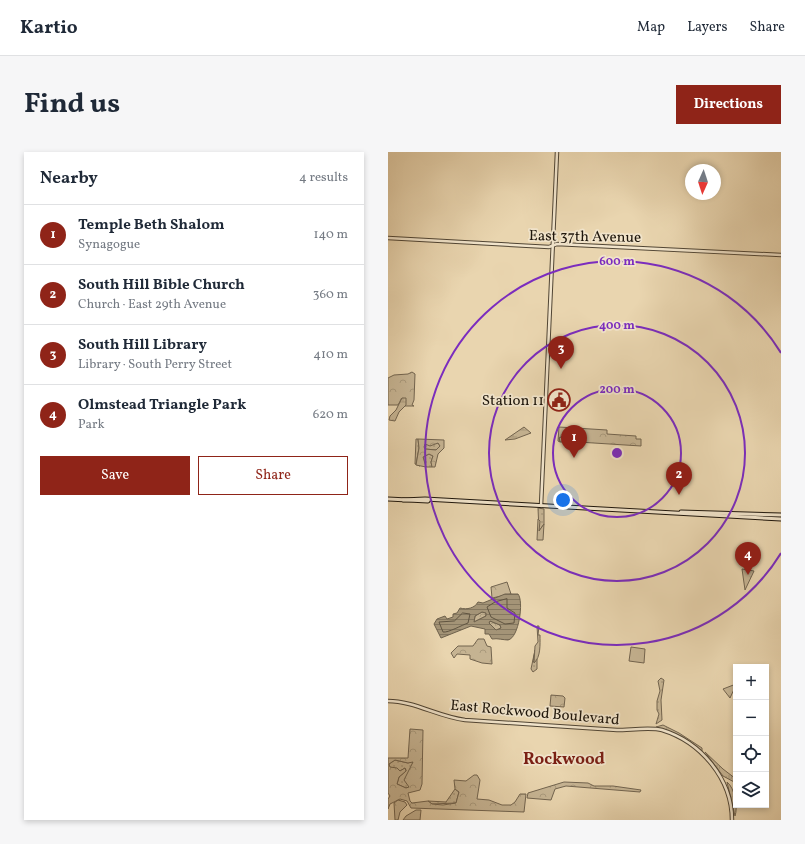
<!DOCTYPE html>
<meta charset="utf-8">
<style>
:root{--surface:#fff;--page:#f6f6f7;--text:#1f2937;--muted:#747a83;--line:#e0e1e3;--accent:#8f2418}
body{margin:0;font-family:Vollkorn,serif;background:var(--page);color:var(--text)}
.controls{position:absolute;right:12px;bottom:12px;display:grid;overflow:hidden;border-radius:0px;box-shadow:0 2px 6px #0003}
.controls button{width:36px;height:36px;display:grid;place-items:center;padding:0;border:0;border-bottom:1px solid var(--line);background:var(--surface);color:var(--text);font:20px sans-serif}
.compass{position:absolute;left:297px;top:12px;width:36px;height:36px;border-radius:50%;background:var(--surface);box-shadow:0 2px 6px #0003;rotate:183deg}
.you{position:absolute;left:175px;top:348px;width:14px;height:14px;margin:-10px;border:3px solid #fff;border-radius:50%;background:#1a73e8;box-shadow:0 0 0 6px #1a73e833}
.badge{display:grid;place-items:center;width:26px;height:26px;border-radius:50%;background:var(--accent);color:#fff;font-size:13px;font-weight:700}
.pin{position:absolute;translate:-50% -33px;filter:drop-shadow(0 1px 2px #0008)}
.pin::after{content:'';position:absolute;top:21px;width:14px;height:12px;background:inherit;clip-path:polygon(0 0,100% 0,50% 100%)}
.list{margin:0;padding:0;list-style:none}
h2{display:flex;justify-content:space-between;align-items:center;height:52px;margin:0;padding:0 16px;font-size:17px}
h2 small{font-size:13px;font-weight:400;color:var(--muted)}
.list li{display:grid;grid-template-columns:26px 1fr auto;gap:12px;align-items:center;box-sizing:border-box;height:60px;padding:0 16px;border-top:1px solid var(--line)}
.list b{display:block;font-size:15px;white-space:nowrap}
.list p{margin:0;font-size:13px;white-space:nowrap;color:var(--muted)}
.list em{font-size:13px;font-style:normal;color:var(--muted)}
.actions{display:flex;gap:8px;padding:12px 16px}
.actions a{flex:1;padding:9px 0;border:1px solid var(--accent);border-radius:0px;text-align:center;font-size:14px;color:var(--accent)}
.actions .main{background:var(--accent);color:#fff}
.icon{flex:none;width:22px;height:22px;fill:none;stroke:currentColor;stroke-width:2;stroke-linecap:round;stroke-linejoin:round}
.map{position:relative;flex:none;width:393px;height:668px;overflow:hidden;border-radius:0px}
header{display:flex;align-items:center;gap:24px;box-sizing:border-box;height:56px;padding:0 20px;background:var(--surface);border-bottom:1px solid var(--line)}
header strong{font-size:19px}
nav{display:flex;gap:22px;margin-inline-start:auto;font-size:14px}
.intro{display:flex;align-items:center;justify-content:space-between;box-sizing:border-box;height:96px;padding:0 24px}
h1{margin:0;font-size:28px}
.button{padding:10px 18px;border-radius:0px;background:var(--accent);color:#fff;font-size:14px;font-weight:700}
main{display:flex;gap:24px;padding:0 24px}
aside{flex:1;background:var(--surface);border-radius:0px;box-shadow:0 2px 6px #0003}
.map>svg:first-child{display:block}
</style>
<header>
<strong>Kartio</strong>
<nav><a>Map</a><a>Layers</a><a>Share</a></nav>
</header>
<div class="intro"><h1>Find us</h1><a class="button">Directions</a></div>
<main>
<aside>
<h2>Nearby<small>4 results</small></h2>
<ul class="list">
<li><span class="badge">1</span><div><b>Temple Beth Shalom</b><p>Synagogue</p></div><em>140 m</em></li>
<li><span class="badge">2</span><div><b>South Hill Bible Church</b><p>Church · East 29th Avenue</p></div><em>360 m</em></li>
<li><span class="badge">3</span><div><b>South Hill Library</b><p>Library · South Perry Street</p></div><em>410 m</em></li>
<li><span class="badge">4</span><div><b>Olmstead Triangle Park</b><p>Park</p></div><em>620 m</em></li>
</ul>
<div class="actions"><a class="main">Save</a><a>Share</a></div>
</aside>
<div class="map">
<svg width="393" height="668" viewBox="0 0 393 668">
<defs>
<pattern id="grass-dots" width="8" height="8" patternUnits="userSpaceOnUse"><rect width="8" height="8" fill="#c6b493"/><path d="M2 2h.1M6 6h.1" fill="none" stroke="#aa9a7d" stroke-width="1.8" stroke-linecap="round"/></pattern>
<pattern id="forest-crowns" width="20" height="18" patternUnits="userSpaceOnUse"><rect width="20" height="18" fill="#c6b493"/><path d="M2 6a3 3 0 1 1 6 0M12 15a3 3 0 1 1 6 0" fill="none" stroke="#aa9a7d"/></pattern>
<pattern id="wetland-marsh" width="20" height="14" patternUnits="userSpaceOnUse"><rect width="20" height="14" fill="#c6b493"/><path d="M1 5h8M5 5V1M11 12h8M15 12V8" fill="none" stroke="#aa9a7d"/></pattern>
<pattern id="park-tufts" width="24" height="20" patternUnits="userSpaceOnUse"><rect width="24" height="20" fill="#c6b493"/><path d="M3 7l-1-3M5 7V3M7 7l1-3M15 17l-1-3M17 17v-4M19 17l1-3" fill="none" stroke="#aa9a7d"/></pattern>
<pattern id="water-rules" width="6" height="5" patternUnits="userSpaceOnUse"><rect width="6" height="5" fill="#a49477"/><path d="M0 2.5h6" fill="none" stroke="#857860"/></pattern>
</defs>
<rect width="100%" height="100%" fill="#e9d5af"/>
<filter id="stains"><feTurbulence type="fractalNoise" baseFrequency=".005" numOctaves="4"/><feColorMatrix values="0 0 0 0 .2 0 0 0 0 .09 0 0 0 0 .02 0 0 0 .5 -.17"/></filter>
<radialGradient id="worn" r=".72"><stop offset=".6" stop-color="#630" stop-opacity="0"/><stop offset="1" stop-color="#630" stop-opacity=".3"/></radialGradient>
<g fill="url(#grass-dots)" stroke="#72644f">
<path d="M185,282H189L190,290H172L171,286C175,283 180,284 185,282Z"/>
<polygon points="28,287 30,287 31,296 28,312 32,314 27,312"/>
<polygon points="50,291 52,294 48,298 37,297 36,295 37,292"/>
<polygon points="41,302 45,304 43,310 44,315 38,315 35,305"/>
<polygon points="150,356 156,357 156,372 151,379"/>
<polygon points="147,498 145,510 149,507 149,517 145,520 143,517"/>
<polygon points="273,526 276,528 273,548 274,568 268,572 271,562 269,558 269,549 272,539 270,529"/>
<polygon points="7,608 20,611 25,609 20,632 21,635 18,636 9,632 11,625 18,619 17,616 12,619 2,616 1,612"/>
<polygon points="67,637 71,640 68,651 44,652 40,649 58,650"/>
</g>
<g fill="url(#forest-crowns)" stroke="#72644f" fill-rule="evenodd">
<polygon points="24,220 27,222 26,248 24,253 26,254 17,254 14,246 10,253 0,253 0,226 6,223 20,222"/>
<path d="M171,275L219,278V282L248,284V287H253V294L190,290L189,282C185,281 175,283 171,286L172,290L170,289Z"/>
<path d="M30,287L56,288V296L50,302L47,315H44L43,310L45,304L41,302L35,305L38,315L28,313L31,296ZM50,291L52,294L48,298L37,297L36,295L37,292L42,294Z"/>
<polygon points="150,367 152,369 151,379 156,372 155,388 149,388"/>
<polygon points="119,430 123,442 104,446 103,435"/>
<polygon points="94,460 98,461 98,464 86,470 87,464"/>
<polygon points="102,469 112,473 113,476 108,479 101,471"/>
<path d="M149,474H151L150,483H152C152,492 153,505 146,511L147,494L150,490Z"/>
<polygon points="90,487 96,487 99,494 103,495 104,512 94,511 82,507 82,503 69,502 66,506 63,501 70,494 85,494"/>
<polygon points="163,543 175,544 177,546 176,555 162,554"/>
<path d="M22,577L35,578L34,632L32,638L20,641L22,649L24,651L40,649L44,652L55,653L68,651L71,640L67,637L66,628L78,629L86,623H89L92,628L89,647L101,648L114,653H123L127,650L132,642H138L136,660L23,656L19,649L12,647L2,652L0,657V647L2,644L0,641V606H20ZM7,608L20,611L25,610L16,628L21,635L18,636L9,632L11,625L18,619L17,616L12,619L9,616L2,615L1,612Z"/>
<polygon points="176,630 200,631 206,634 225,634 253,638 252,640 178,634 167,637 163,648 139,646 140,641"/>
<polygon points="10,648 17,650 19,653 12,660 10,668 7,668 6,651"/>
<polygon points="28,658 33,658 32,668 15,668 18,664"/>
</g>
<g fill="url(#wetland-marsh)" stroke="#72644f">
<polygon points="14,246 18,246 18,253 11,260 7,269 1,268 2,264 8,258"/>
<polygon points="136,275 143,281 127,287 117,288"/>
</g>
<g fill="url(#park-tufts)" stroke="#72644f">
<polygon points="354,417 366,419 357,438"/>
<polygon points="348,532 348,533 342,546 335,537"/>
<polygon points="275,573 291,581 314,596 314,599 285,581 268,575"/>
<polygon points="317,600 335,617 348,627 348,631 335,624"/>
<path d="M339,630C347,636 350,656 347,664Z"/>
</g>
<polygon fill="#c6b493" stroke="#72644f" points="243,495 257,497 256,511 241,509"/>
<path fill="url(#water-rules)" stroke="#6e614c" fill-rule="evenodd" d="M117,442H130C136,449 131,486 120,488C116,488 109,486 104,487L101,482H97V477L83,474L53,486L46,472L49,467L57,464L59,467L65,465V462L69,461L72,456C79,458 87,456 90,450L95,451ZM94,460L98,461V464L86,470L87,464ZM102,469L112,473L113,476L108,478L101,471Z"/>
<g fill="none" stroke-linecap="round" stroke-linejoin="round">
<g stroke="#605441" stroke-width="1">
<polygon points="119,447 119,456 127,461 126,471 117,472 103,465 99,455 107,450"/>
<path d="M75,461L82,462L80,471C74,473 60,481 55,480L51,470L66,469Z"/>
</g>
<g stroke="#504534" stroke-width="4.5">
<g id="tertiary">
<polyline points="0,86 161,95 169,92 393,103"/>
<polyline points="153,354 169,0"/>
<path d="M0,549C26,549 51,565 77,568C128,571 178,575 229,578C242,578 263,575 274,578C313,590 344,627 344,668"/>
</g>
</g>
<g stroke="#1d150b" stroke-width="5">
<g id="secondary">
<polyline points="0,347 40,349"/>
<polyline points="15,348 37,347 393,367"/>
<polyline points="293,360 393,363"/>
</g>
</g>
<use href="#tertiary" stroke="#f1e4cb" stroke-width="2.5"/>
<use href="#secondary" stroke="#f1e4cb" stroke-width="3"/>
</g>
<g fill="none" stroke="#7b2cbf" stroke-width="2">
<circle cx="229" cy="301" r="64"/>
<circle cx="229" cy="301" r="128"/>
<path d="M393 401A192 192 0 1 1 393 201"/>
</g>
<defs>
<g id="civic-ring" transform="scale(1.15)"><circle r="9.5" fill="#f1e4cb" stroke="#8f2418" stroke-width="1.5"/><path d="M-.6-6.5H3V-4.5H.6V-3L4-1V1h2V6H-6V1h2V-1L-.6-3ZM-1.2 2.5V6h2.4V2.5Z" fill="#8f2418"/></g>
</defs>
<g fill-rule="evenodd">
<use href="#civic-ring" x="171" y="248"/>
</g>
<g text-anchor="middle" stroke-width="3.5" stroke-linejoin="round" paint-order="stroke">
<g font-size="15" fill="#1d150b" stroke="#f1e4cb">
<text transform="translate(197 84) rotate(1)" y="5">East 37th Avenue</text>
<text transform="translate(147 560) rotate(5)" y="5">East Rockwood Boulevard</text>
</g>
<g font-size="15" fill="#1d150b" stroke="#f1e4cb" text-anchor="end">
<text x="156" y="253">Station 11</text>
</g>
<g font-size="17" font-weight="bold" fill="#7a1f14" stroke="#f1e4cb">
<text x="176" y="612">Rockwood</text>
</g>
</g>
<circle cx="229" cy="301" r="6" fill="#7b2cbf" stroke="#f1e4cb" stroke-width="2"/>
<g font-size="12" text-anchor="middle" font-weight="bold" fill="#7b2cbf" stroke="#f1e4cb" stroke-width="3.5" stroke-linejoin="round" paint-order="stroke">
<text x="229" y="113">600 m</text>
<text x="229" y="177">400 m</text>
<text x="229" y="241">200 m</text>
</g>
<rect width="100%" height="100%" filter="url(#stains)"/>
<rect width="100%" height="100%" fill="url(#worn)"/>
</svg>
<div class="controls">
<button>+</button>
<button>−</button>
<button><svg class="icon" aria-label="locate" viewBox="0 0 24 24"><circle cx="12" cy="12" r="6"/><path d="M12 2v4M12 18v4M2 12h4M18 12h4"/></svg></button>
<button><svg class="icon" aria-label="layers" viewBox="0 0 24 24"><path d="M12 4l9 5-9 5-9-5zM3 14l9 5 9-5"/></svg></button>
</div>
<svg class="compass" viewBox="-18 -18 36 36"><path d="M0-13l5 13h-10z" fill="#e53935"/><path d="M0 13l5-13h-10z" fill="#747a83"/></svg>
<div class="you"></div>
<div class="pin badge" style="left:186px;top:306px">1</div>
<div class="pin badge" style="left:291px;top:343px">2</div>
<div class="pin badge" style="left:173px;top:217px">3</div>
<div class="pin badge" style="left:360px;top:423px">4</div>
</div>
</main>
